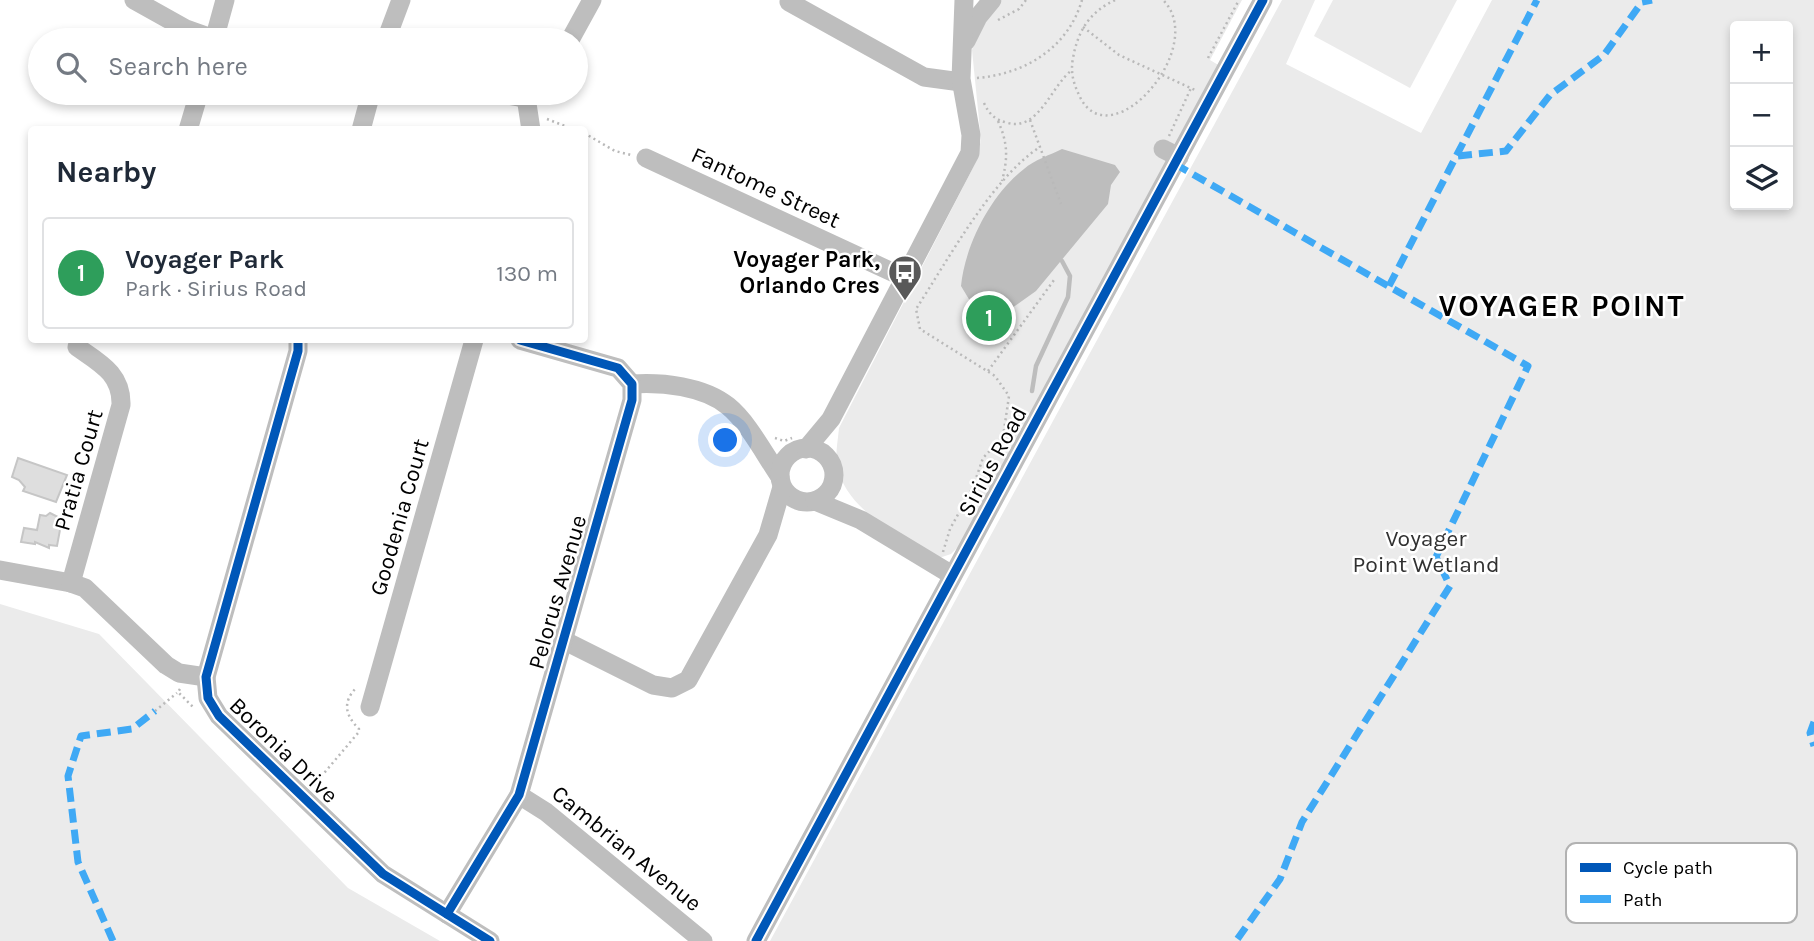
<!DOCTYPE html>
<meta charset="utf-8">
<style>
:root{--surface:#fff;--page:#f6f6f7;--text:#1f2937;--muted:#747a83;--line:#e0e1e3;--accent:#7c3aed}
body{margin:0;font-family:Karla,sans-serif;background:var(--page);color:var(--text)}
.controls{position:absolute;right:21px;top:21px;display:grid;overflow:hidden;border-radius:7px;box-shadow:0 4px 10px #0003}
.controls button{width:63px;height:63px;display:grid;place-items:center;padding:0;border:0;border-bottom:2px solid var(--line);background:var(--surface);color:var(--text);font:35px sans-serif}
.you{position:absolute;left:726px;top:441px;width:24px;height:24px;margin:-18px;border:5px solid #fff;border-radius:50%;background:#1a73e8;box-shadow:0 0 0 10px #1a73e833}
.badge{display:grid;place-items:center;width:46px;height:46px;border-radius:50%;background:var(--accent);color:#fff;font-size:23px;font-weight:700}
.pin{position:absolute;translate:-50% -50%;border:4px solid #fff;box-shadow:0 2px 7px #0006}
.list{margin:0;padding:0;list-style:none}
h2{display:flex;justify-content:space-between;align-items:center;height:91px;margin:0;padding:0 28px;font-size:30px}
h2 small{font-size:23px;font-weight:400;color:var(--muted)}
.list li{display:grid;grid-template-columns:46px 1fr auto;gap:21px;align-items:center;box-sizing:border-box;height:112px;margin:0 14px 14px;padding:0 14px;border:2px solid var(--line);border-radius:7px}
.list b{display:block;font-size:26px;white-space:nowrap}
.list p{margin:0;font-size:23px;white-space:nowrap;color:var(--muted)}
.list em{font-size:23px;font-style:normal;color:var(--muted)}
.icon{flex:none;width:38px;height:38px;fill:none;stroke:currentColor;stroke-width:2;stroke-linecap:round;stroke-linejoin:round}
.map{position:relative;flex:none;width:1814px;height:941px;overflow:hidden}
.search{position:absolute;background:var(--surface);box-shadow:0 4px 10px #0003;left:28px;top:28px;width:560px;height:77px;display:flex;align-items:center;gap:18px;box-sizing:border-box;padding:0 24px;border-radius:38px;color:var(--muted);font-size:26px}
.panel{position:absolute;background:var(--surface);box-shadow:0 4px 10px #0003;left:28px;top:126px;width:560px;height:217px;border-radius:7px}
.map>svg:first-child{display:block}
</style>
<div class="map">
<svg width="1814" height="941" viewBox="0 0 1814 941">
<rect width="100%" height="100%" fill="#fff"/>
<g fill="#ebebeb" fill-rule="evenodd">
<path d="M1002,0H1242L1210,60L1220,66L963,542L951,554L939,558C902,537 847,512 837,466C835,454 838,440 839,428L976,162L981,140L972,50L975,36Z"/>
<path d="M1282,0H1315L1286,64L1421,133L1492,0H1814V941H770ZM1735,26H1788V205H1735Z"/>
<polygon points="1333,0 1457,0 1410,88 1314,36"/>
<polygon points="0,604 99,634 348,888 440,941 0,941"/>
</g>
<path fill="#bdbdbd" d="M1062,149L1115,165L1120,172L1111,185L1108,204L1036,291L1005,313L989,318L970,301L961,286C965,245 991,194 1024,169C1034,160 1050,155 1062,149Z"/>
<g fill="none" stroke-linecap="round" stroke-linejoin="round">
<polyline stroke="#bdbdbd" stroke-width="4.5" points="1032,391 1036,366 1068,297 1070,276 1062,261"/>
</g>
<g fill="#dedede" stroke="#c6c6c6" stroke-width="2">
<polygon points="18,458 67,475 56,502 23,491 25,487 19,480 12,477"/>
<polygon points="50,513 62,519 57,546 49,545 49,548 35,542 35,544 21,542 24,528 37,530 40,515 46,516"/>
</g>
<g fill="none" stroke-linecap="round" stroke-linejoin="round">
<g stroke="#b9b9b9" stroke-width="2.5" stroke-dasharray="2 3.5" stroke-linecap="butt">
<path d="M1115,0C1090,12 1078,30 1073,58C1070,74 1074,85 1081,99C1113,157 1209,46 1163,0"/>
<polyline points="998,20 1019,9 1026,0"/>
<polyline points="1083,27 1119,55 1195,90"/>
<polyline points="1208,58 1239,0"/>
<path d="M977,78C1025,74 1068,48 1082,0"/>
<polyline points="450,93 480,101"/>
<path d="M984,103C989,114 995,120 1008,123C1039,131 1051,86 1072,70"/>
<polyline points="547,119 575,130"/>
<polyline points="1030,120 1061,204"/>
<path d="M998,121C1008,143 1008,158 1002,181"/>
<polyline points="584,133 615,151 631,155"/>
<polyline points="1169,136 1191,88"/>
<polyline points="988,371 1054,280"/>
<polyline points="775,438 784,441 792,438"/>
<path d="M943,552L950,529L973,487L983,458L1003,437L1009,396L995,376L920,329L916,309C948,260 992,178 1040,147"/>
<polyline points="180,689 178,692 193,707"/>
<polyline points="155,711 177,693"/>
<path d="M314,785L358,733L359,729C345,715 342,702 357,687"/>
</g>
<g stroke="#bebebe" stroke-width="19">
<polyline points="134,0 186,29 214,39"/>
<polyline points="789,2 924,77 961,82"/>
<polyline points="214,40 225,0"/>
<polyline points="386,40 401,0"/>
<polyline points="570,40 592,0"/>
<polyline points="966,41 978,17 992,0"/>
<polyline points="496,93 524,98 536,93"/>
<polyline points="526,97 531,130"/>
<polyline points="188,130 199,93"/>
<polyline points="361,130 371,93"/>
<polyline points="1163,149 1179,157"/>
<polyline points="646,158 905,278"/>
<polyline points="298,340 298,351 206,677 208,698 219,716 383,874 490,941"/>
<path d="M632,384C662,382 703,386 728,406C748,422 765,455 780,477"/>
<circle cx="807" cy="475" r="27"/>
<polyline points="806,449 831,419 970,153 971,135 961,79 964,0"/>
<polyline points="815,501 861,520 952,575"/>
<polyline points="0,570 71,583 85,588 166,665 179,673 206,677"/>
<path d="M71,583L121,405C122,374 100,363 77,347"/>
<polyline points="563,640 653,685 672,688 688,680 768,535 782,487"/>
<polyline points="370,707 474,340"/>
<polyline points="519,795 546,812 703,941"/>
<polyline points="447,914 519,795 632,400 632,384 618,368 520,340"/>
<polyline points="756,941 1263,0"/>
</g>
<g stroke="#3fa9f5" stroke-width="7" stroke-dasharray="14 7" stroke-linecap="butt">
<polyline points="1458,156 1506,151 1550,95 1604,55 1642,2 1652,0"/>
<polyline points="1175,164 1528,366 1436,557 1450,586 1302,822 1280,879 1236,941"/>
<polyline points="1389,286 1537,0"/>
<polyline points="1814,722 1810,733 1814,746"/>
<polyline points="113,941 78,862 68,776 81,736 132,729 155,711"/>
</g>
<g stroke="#fff" stroke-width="13">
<g id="cycleway">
<polyline points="298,340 298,351 206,677 208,698 219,716 383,874 490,941"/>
<polyline points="447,914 519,795 632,400 632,384 618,368 520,340"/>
<polyline points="756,941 1263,0"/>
</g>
</g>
<use href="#cycleway" stroke="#0057b8" stroke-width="9"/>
</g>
<defs>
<g id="bus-pin" transform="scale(1.75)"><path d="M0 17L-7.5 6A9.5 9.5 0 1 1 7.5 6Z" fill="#595959" stroke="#fff"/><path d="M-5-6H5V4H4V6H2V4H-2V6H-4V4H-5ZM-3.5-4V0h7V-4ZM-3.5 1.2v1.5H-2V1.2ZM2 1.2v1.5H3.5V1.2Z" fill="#fff"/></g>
</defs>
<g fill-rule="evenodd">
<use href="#bus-pin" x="905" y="272"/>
</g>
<g text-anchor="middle" stroke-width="5" stroke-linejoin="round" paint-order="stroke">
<g font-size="23" fill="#000" stroke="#fff">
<text transform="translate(766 187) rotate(25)" y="8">Fantome Street</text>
<text transform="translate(992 461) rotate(-62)" y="8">Sirius Road</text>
<text transform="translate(78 470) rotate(-74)" y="8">Pratia Court</text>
<text transform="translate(399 517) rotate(-74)" y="8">Goodenia Court</text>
<text transform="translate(557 592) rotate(-74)" y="8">Pelorus Avenue</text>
<text transform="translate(284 750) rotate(44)" y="8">Boronia Drive</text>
<text transform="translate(627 848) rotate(39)" y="8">Cambrian Avenue</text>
</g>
<g font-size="23" font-weight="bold" fill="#000" stroke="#fff" text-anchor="end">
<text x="880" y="267">Voyager Park,<tspan x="880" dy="26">Orlando Cres</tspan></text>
</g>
<g font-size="23" fill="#313131" stroke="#fff">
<text x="1426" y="546">Voyager<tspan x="1426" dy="26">Point Wetland</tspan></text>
</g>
<g font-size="30" font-weight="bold" letter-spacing="2" fill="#000" stroke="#fff">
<text x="1562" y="316">VOYAGER POINT</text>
</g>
</g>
<rect x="1566" y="843" width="231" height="80" rx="10" fill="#fff" stroke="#b2b2b2" stroke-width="2"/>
<rect x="1580" y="863" width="31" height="9" fill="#0057b8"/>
<rect x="1580" y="895" width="31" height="8" fill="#3fa9f5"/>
<g font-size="19" fill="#000">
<text x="1623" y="874">Cycle path</text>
<text x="1623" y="906">Path</text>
</g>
</svg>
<div class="controls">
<button>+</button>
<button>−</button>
<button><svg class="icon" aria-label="layers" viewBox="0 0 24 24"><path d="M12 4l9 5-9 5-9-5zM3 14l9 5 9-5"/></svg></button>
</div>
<div class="you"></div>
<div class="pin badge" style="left:989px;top:318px;background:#2e9e5b">1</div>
<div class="search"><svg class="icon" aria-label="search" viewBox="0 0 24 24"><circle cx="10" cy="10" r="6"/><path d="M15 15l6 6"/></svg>Search here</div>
<section class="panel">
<h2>Nearby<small></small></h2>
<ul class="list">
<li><span class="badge" style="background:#2e9e5b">1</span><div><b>Voyager Park</b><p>Park · Sirius Road</p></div><em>130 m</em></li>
</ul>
</section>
</div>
